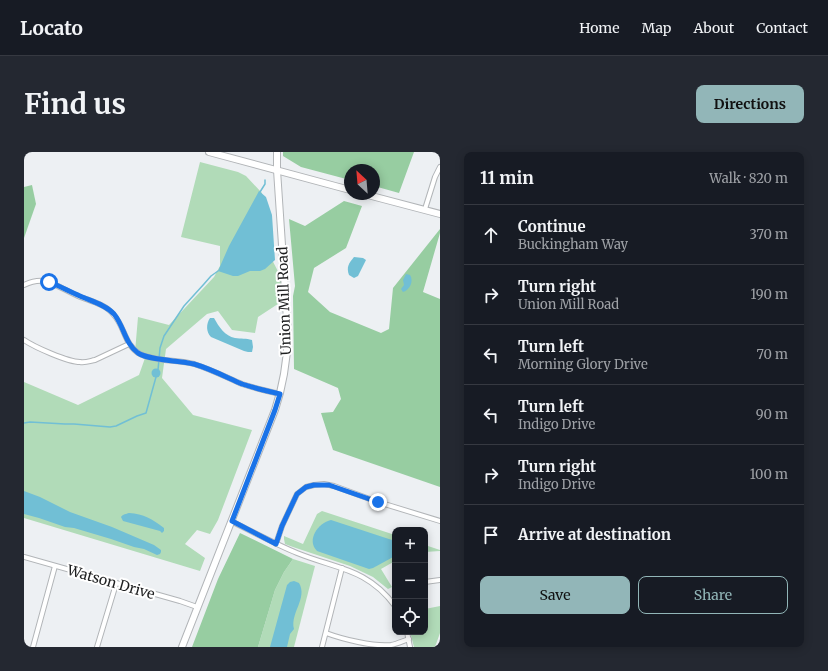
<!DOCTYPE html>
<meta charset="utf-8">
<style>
:root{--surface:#171b24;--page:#242831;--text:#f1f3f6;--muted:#9ea1a6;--line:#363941;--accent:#92b6b8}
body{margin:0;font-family:Merriweather,serif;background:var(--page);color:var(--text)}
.controls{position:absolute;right:12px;bottom:12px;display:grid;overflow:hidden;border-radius:8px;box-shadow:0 2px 10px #0003}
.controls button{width:36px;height:36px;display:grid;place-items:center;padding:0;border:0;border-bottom:1px solid var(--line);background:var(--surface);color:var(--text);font:20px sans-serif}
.compass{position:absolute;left:320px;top:12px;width:36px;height:36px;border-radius:50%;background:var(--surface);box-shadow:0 2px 10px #0003;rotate:334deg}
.stop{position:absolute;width:12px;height:12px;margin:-9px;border:3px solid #1a73e8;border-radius:50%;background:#fff}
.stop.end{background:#1a73e8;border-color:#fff;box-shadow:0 1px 4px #0008}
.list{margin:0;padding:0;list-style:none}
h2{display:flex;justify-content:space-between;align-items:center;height:52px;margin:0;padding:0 16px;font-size:17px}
h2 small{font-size:13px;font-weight:400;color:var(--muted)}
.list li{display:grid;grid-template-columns:26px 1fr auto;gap:12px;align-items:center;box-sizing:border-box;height:60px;padding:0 16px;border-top:1px solid var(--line)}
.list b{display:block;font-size:15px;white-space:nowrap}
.list p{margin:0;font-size:13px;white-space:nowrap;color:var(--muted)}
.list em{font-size:13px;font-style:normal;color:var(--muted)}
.actions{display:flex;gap:8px;padding:12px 16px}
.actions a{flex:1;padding:9px 0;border:1px solid var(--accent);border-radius:8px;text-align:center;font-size:14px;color:var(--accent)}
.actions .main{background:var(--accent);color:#111}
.icon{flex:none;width:22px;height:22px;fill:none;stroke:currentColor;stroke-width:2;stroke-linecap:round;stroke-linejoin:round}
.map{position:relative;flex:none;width:416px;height:495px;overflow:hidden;border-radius:8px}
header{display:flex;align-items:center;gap:24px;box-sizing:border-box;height:56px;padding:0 20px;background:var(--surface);border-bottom:1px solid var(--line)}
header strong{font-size:19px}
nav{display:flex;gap:22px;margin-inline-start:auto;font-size:14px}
.intro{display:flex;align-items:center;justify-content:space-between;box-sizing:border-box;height:96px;padding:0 24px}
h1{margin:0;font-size:28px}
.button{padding:10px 18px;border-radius:8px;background:var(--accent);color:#111;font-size:14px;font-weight:700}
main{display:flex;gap:24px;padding:0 24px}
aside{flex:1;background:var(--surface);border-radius:8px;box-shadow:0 2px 10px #0003}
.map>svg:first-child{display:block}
</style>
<header>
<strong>Locato</strong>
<nav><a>Home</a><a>Map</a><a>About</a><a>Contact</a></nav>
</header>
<div class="intro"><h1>Find us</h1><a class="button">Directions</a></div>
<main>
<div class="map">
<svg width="416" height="495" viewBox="0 0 416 495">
<rect width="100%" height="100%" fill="#edf0f3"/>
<g fill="#b1dbb8">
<polygon points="176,10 214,20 222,24 238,41 245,102 259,129 260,148 234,165 231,181 208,178 194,159 183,162 142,197 138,226 169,263 228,278 194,368 186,382 173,378 161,392 181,406 176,419 0,366 0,230 54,253 115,223 121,206 111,200 114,165 145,173 190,125 196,114 196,94 157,85"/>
<polygon points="298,359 371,383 371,409 357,417 368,435 364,437 349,425 326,414 269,395 261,392 260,387 260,384 279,392 293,362"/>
<polygon points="401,393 416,398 416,399 401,400"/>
<polygon points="269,407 291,414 270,495 234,495 251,438 260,420"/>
<polygon points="416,454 416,481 411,495 390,495 386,480 401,480 401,457"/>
</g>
<g fill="#97cda1">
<polygon points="259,0 390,0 375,41 350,34 350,18 326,18 326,28 277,15 259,4"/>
<polygon points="8,33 12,52 0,86 0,35"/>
<polygon points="320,49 338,54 322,96 290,116 284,140 306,160 357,181 365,177 369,136 416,77 416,81 399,140 416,147 416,335 309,298 297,261 309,260 317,247 314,236 270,217 269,144 271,134 265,67 281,74"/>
<polygon points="216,381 269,407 260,420 251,438 234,495 168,495 194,427"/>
</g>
<g fill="#71bfd5">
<polygon points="235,39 242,45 248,63 251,108 241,117 236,119 226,119 214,124 209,124 194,119 205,94"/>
<path d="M330,105L339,106L342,108L334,124L330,126L325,123C322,115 325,111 330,105Z"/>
<path d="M382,122L386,123C390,129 386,138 379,140L377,137L380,133L379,128Z"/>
<path d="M186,166H190C195,175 201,184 211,186C217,187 222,186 228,188L229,195L228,200H224L220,199L187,185C182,180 182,172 186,166Z"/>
<circle cx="132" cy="221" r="4.5"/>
<polygon points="0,339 16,345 46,360 88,375 130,393 137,398 137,400 136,402 133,403 120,397 110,395 87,387 50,376 41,375 15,366 0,362"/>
<path d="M105,361C120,362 128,367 140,376V379L138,381L136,379L99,369L97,365C99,362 102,362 105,361Z"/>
<path d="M307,368L371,389V404L349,416L345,417L293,399C282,388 294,371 307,368Z"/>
<path d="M270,429L275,431C284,446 266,461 270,477L266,482L263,495H246L263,433L266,430Z"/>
</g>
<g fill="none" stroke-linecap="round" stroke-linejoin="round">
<g stroke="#71bfd5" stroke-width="1.5">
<polyline points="236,40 241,32 241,28"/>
<polyline points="134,218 136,196 140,184 160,154 180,132 187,124 194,119"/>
<polyline points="0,271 6,270 41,272 50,272 86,275 92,274 113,264 122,261 132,225"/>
</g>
<g stroke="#b2b5b8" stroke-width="6">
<g id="street">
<polyline points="401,57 411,25 416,15"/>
<path d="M0,133C6,130 14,128 21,129C32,132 43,139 54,144C66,149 81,152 89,162C101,174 100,193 116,202C130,209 153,208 170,212C186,217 202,225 218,232C230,236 243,239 256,242"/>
<path d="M0,188C10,195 44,210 56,210C61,211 66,209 71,208L105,192"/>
<path d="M207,369C229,380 251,392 273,401C312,417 343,416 371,454"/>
<polyline points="252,392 258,374 273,342 282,335 290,333 300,332 310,334 354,350 416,369"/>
<polyline points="0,405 156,449 173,455"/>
<polyline points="401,430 416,428"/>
<polyline points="383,480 386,495"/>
<path d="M302,481C318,487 350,495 367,493C373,492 379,489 385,487"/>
<polyline points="9,495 31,414"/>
<polyline points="73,495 92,432"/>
<polyline points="298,495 318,416"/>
</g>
</g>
<g stroke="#b2b5b8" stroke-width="8">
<g id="secondary">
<polyline points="185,0 326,38"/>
<polyline points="340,42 416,62"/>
<path d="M158,495L251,258C259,234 263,209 264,183L253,18V0"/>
</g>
</g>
<use href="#street" stroke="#fff" stroke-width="4"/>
<use href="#secondary" stroke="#fff" stroke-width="6"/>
</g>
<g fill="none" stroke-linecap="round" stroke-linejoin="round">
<path stroke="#1a73e8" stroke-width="5" d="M25,130C36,134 46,140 56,144C67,149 82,153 90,162C100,174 101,192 114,201C127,209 154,208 170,212C187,217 202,225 218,232C230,236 243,239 256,242L251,258L208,369L252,392L258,374L273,342L282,335L290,333H305L354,350"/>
</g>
<g text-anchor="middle" stroke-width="4" stroke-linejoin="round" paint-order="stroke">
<g font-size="14" fill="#1e1f20" stroke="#fff">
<text transform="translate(260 149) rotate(-92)" y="5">Union Mill Road</text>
<text transform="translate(87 430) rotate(16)" y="5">Watson Drive</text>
</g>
</g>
</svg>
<div class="controls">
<button>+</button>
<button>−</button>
<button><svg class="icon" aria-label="locate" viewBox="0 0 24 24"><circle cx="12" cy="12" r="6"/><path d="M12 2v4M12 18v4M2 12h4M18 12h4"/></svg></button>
</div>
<svg class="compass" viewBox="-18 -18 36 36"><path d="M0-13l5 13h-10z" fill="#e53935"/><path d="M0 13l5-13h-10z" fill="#9ea1a6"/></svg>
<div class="stop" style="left:25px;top:130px"></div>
<div class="stop end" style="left:354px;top:350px"></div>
</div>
<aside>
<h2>11 min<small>Walk · 820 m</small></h2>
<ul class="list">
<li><svg class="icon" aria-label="ahead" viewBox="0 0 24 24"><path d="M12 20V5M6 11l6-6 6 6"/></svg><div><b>Continue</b><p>Buckingham Way</p></div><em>370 m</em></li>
<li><svg class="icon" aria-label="right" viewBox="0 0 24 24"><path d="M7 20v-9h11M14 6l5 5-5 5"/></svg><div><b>Turn right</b><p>Union Mill Road</p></div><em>190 m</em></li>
<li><svg class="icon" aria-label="left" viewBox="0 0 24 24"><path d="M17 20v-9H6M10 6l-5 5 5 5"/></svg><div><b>Turn left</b><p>Morning Glory Drive</p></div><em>70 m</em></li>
<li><svg class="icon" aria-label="left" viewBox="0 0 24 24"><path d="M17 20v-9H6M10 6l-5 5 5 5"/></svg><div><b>Turn left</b><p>Indigo Drive</p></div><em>90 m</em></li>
<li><svg class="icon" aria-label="right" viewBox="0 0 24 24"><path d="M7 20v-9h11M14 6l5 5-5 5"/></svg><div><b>Turn right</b><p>Indigo Drive</p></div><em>100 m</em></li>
<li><svg class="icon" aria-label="arrive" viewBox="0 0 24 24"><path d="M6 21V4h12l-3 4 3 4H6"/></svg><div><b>Arrive at destination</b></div></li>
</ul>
<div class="actions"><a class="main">Save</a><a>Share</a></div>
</aside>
</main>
